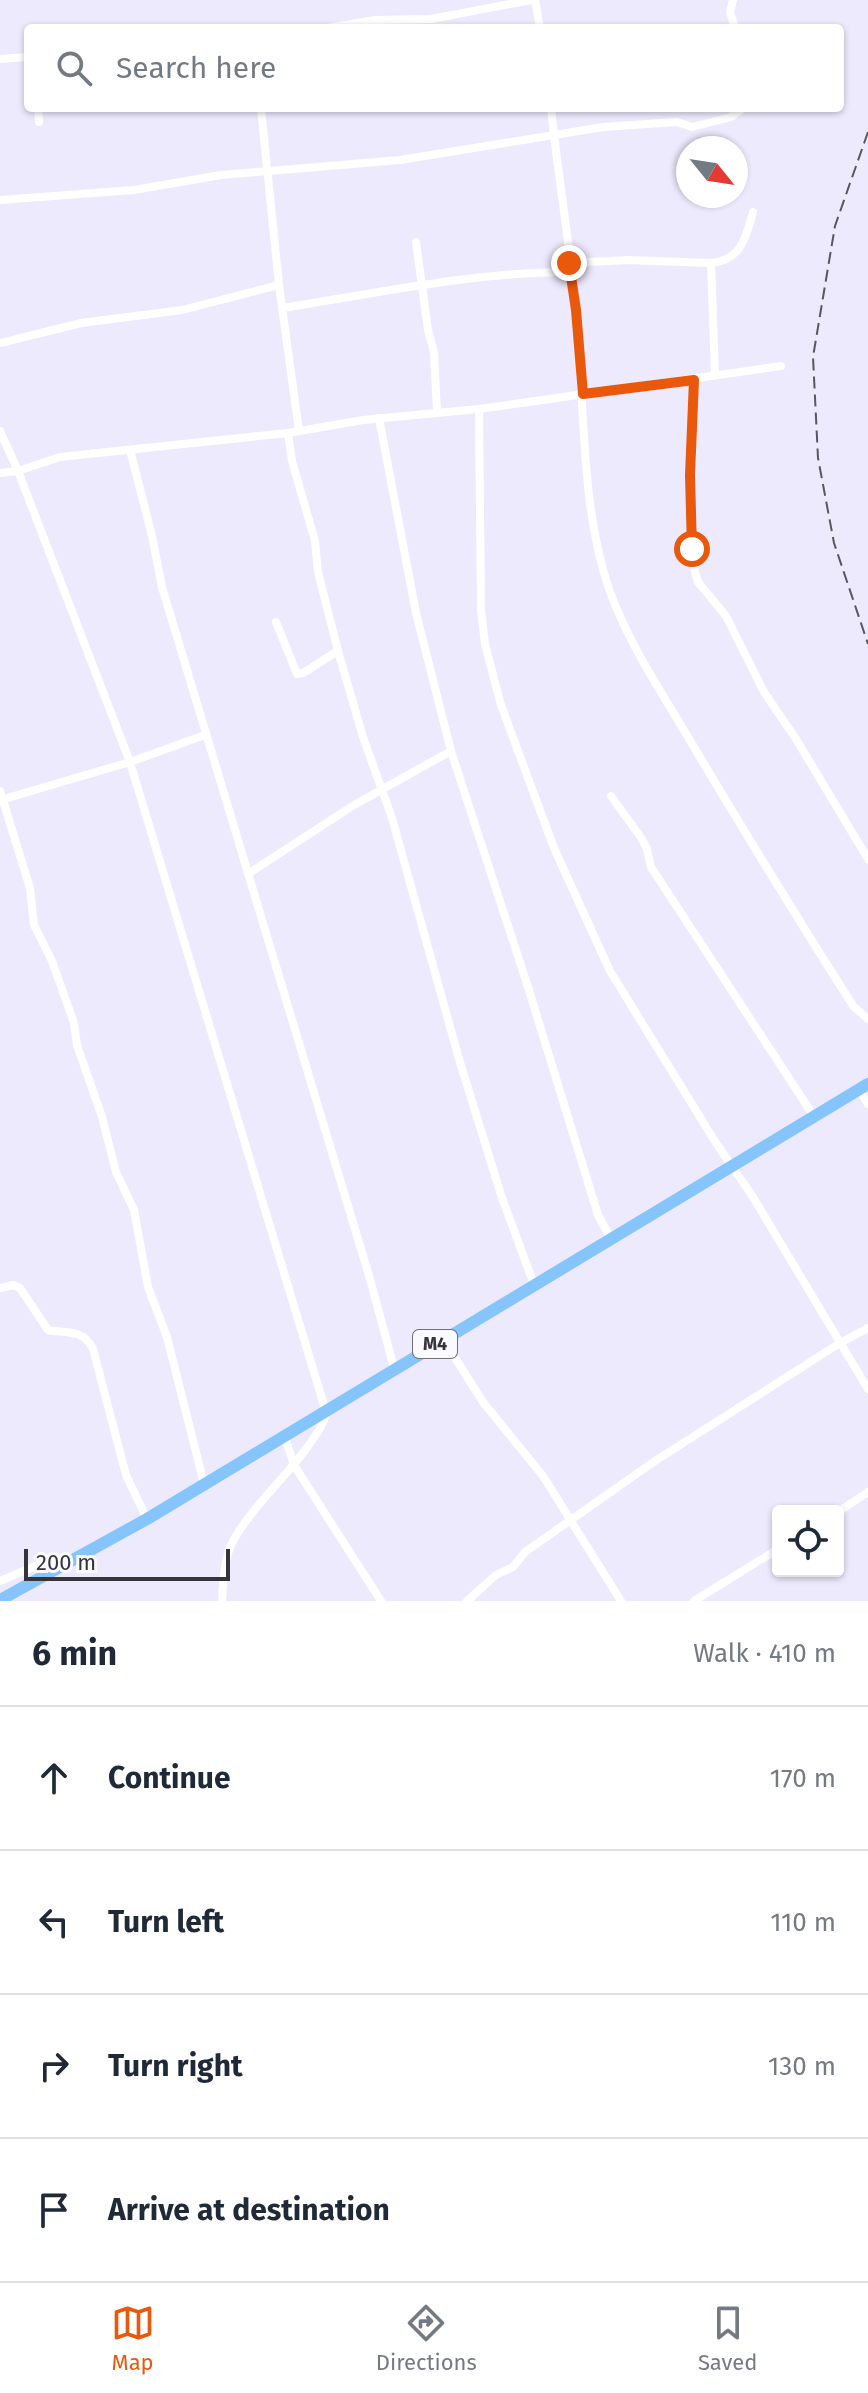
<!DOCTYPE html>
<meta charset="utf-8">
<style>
:root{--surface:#fff;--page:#f6f6f7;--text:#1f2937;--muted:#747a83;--line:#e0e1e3;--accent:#ea580c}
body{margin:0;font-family:"Fira Sans",sans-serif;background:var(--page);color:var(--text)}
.controls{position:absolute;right:24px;bottom:24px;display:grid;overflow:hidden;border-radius:8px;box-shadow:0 2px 6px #0004}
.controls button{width:72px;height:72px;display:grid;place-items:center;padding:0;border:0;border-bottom:2px solid var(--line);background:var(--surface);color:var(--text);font:40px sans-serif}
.compass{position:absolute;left:676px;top:136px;width:72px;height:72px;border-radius:50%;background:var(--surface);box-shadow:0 2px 6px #0004;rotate:120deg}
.scale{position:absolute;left:24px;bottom:20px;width:206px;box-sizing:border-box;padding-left:8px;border:4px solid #35343b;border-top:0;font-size:22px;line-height:28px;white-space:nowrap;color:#35343b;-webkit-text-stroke:6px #fafafe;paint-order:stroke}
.stop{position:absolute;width:24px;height:24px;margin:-18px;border:6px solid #ea580c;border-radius:50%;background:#fff}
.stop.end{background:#ea580c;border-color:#fff;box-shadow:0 2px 8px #0008}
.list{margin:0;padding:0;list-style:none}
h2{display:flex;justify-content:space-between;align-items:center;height:104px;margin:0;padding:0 32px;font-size:34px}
h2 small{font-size:26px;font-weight:400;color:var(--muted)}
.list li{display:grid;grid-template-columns:52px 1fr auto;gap:24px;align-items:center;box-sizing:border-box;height:144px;padding:0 32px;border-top:2px solid var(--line)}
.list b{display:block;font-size:30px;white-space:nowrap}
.list em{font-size:26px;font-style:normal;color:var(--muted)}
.icon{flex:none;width:44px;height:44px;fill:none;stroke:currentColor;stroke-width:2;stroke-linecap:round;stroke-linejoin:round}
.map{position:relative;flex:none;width:868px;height:1601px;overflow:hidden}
.search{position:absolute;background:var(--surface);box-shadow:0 2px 6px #0004;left:24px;right:24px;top:24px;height:88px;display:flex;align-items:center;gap:20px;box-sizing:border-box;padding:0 28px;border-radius:8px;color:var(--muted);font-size:30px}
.sheet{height:680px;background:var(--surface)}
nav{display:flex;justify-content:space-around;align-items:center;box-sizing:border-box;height:112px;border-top:2px solid var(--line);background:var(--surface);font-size:22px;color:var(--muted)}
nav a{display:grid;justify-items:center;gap:4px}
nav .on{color:var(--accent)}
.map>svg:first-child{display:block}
</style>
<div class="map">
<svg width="868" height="1601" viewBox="0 0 868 1601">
<rect width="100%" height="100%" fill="#edeafd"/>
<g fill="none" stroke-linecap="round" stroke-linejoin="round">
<g stroke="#fff" stroke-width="8">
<polyline points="535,0 540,28"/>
<polyline points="733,0 730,12 735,28"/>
<polyline points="327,28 375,20 431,19 531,0"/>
<polyline points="0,59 28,57"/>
<polyline points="38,108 39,122"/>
<polyline points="261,108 279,285 299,431"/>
<path d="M551,108C558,176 570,244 576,313C585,401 580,505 609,589C630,648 667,700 698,754C749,839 800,923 854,1007L868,1019"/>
<polyline points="0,200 134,190 221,175 400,160 603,127 677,122 692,127 731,117 743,108"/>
<polyline points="416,242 428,330 434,352 437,411"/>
<polyline points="569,263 627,260 711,263"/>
<path d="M282,308C378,293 474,272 571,272"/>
<polyline points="0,343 81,323 182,310 279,285"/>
<path d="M715,374L711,263C741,260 746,238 753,212"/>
<polyline points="694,380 691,521 695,572 698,582 726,616 764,692 796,739 868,859"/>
<polyline points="479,409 481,610 485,644 501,705 554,848 610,971 716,1143 753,1197 868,1389"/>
<polyline points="379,418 416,613 451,751 528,987 598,1215 611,1239"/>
<polyline points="0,431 18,471 0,473"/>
<polyline points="288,433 292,461 315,541 318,572 338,651 363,737 392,818 459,1059 502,1198 535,1287"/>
<polyline points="130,450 152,536 162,587 370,1279 394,1368"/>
<polyline points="276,622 297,674 303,673 338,651"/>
<polyline points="0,791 30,888 34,925 52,961 74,1023 77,1045 102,1117 116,1172 134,1210 148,1287 167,1337 204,1484"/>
<polyline points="611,796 642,839 647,849 651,867 815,1118"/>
<polyline points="1,800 130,762 205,735"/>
<polyline points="248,874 354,805 451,751"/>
<polyline points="859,1090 868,1104"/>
<path d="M0,1288L13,1285L20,1288L48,1330C68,1334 82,1328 93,1349L126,1475L147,1519"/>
<polyline points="443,1339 483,1402 543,1476 621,1601"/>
<polyline points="285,1437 294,1465 381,1601"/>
<polyline points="838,1512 868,1492"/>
<polyline points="0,1581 47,1561 71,1559"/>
<path d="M222,1601C223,1582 224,1558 233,1541C252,1507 283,1480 306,1449C314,1437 324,1426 326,1412L130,762L18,471L60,457L288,433L363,420L479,409L781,366"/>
<polyline points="467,1601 496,1575 513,1567 525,1552 655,1461 840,1343 868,1328"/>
<polyline points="694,1601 778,1549"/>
</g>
<polyline stroke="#86c5fb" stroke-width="12" points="0,1600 147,1519 868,1084"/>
<polyline stroke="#58565f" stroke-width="2" stroke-dasharray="12 6" stroke-linecap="butt" points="868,132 835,226 813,357 818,458 834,543 868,644"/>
</g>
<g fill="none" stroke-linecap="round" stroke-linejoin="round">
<polyline stroke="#ea580c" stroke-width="10" points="569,263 576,310 583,394 694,380 690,475 692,549"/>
</g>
<g text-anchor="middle" stroke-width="8" stroke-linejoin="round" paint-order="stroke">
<rect fill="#fafafe" stroke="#706f76" stroke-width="2" x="413" y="1330" width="44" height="28" rx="6"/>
<g font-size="18" font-weight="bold" fill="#35343b">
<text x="435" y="1350">M4</text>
</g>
</g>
</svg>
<div class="controls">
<button><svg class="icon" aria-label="locate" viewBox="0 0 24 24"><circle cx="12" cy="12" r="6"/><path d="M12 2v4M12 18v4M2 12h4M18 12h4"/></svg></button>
</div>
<svg class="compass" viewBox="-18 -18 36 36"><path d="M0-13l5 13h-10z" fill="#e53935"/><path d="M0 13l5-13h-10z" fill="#747a83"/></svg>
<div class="scale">200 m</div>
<div class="stop" style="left:692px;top:549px"></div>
<div class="stop end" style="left:569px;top:263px"></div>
<div class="search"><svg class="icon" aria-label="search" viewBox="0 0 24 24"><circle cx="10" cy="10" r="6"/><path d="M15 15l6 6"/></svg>Search here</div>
</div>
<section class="sheet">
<h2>6 min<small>Walk · 410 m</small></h2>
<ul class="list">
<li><svg class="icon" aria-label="ahead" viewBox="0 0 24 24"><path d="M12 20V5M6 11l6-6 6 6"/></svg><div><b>Continue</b></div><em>170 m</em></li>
<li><svg class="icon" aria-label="left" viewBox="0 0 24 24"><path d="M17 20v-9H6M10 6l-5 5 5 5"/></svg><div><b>Turn left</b></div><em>110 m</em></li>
<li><svg class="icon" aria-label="right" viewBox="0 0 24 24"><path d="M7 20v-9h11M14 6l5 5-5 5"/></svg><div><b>Turn right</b></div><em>130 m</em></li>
<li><svg class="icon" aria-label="arrive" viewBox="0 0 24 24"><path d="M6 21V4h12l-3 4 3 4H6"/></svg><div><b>Arrive at destination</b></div></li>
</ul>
</section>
<nav>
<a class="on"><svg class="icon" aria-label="map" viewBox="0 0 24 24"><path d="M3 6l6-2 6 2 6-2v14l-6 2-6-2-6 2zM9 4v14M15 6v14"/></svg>Map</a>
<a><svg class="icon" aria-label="directions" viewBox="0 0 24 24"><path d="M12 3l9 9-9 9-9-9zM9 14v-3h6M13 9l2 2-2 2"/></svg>Directions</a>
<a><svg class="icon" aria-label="saved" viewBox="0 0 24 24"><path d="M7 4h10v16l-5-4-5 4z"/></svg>Saved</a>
</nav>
